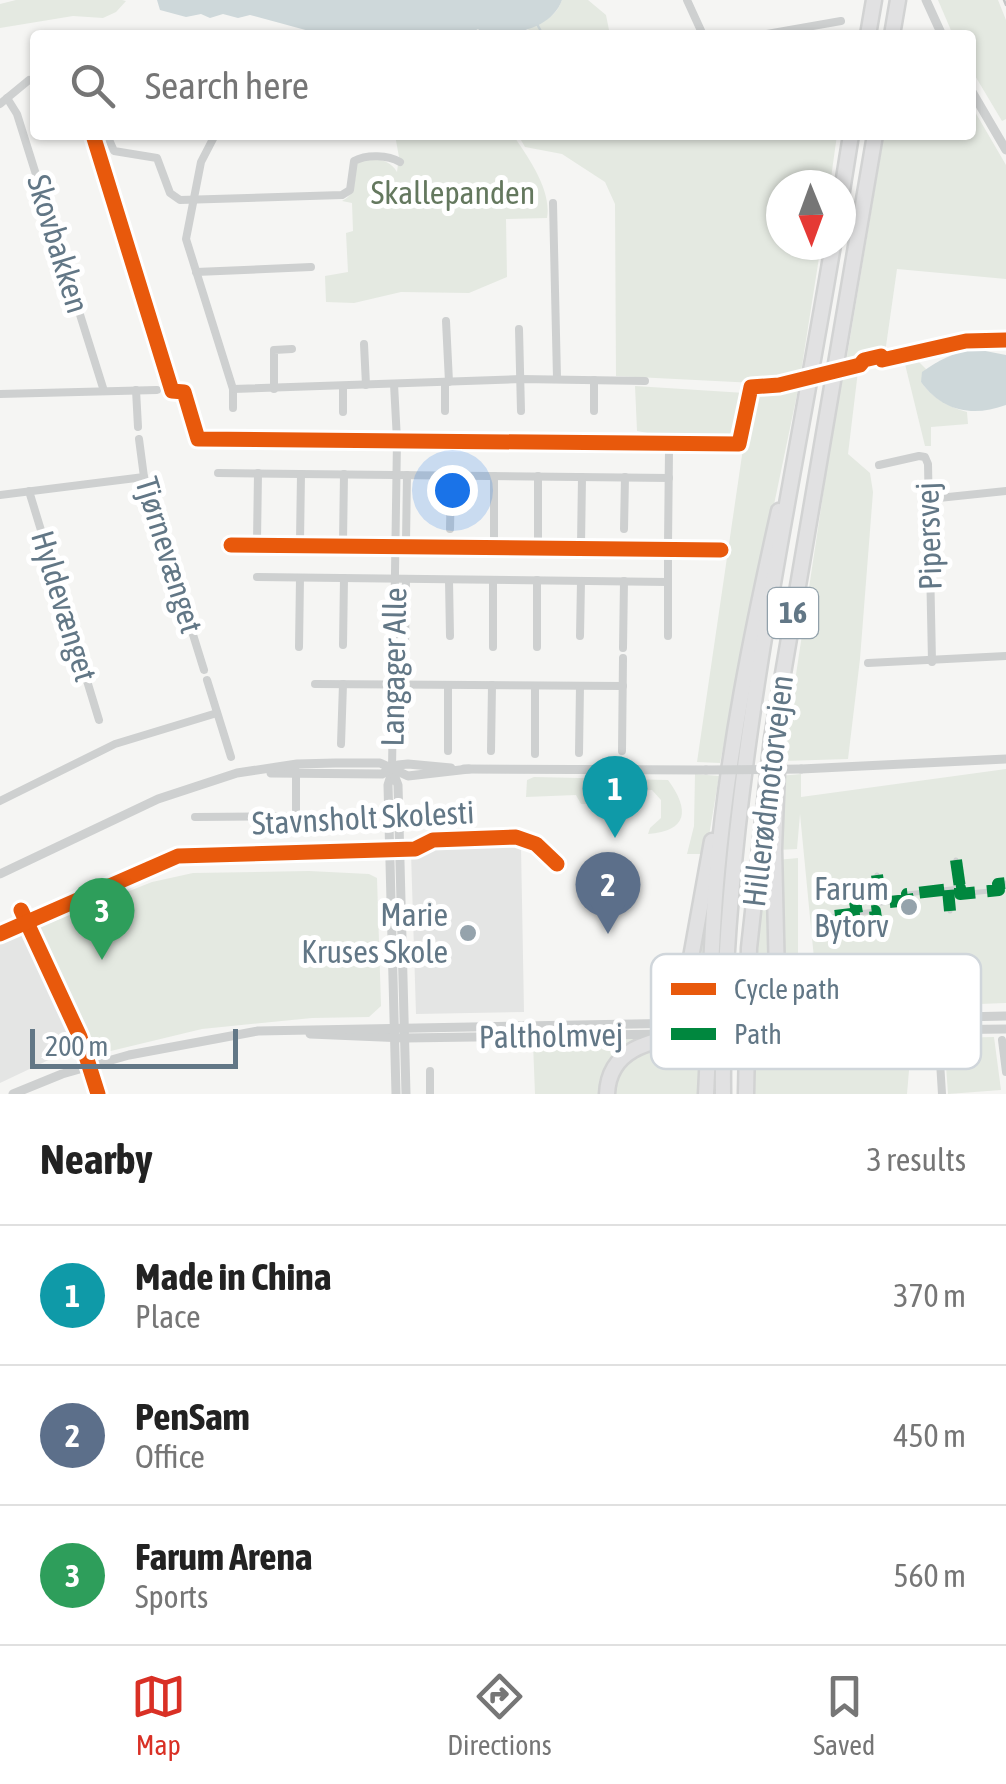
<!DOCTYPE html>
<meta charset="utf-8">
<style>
:root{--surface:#fff;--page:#f2f2f2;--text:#222;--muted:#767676;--line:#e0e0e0;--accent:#d93025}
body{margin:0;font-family:"Asap Condensed",sans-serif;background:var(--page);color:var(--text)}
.compass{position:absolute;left:766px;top:170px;width:90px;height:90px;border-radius:50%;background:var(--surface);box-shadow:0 2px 8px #0004;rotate:179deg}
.scale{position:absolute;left:30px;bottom:25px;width:208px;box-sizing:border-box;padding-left:10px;border:5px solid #627786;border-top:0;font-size:28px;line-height:35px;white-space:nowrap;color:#627786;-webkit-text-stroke:8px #fff;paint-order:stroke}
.you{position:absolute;left:452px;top:490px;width:35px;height:35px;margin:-25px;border:8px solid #fff;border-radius:50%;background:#1a73e8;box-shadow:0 0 0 15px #1a73e833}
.badge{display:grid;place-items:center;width:65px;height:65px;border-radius:50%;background:var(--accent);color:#fff;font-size:32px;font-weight:700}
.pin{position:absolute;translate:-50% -82px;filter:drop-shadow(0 2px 5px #0008)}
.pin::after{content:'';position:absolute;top:52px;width:35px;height:30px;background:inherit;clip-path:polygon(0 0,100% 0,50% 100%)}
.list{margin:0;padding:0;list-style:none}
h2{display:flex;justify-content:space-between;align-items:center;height:130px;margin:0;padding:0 40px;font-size:42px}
h2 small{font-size:32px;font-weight:400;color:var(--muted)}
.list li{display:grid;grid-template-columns:65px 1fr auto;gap:30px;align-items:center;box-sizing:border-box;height:140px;padding:0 40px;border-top:2px solid var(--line)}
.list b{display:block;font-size:38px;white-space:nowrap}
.list p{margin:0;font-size:32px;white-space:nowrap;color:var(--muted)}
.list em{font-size:32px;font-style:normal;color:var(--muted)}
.icon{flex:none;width:55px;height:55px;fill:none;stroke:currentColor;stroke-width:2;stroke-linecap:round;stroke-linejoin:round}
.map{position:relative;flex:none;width:1006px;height:1094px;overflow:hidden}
.search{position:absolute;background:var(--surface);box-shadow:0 2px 8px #0004;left:30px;right:30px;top:30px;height:110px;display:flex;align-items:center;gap:25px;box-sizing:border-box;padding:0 35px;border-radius:10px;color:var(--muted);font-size:38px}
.sheet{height:550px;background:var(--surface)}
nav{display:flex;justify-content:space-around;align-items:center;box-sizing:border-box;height:140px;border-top:2px solid var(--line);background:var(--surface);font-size:28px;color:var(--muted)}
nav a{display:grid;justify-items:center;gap:5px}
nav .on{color:var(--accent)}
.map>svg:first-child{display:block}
</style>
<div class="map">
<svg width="1006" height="1094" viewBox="0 0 1006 1094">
<rect width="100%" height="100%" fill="#f5f5f3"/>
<g fill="#e4e5e4">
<polygon points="426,845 521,846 524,1012 416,1014 411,853 425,852"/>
<polygon points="23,929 76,1047 0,1083 0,940"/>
</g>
<g fill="#e4e9e1">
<polygon points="16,0 122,0 126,1 116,12 103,18 73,16 0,28 0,4"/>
<path d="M562,0H588L606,15L610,35H529L528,27C544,22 556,17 562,0Z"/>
<polygon points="938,0 998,0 1006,20 1006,119 1002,121 971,69 971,35 953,35"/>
<polygon points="971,105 1006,165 1006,279 897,269 885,353 846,362 884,135 971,135"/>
<path d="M395,135H513C528,157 552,190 547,218L506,219L507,277L469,293L401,292L354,303L326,302L325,276L348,272L346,233L353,231L352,203L342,201C357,194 355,178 356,163C371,156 389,158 397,172L399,157Z"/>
<polygon points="518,135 813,138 837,135 830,185 781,185 781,245 821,245 801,372 755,383 616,376 615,204 605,182 562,154 525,147"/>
<path d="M915,358L926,369L921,382C932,398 949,407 967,412L968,424L931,427V446H925L904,360Z"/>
<polygon points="858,371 848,454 870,473 873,492 860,659 848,759 783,761 841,375"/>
<polygon points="799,385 720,763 697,762 751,394"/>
<polygon points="635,386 745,393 735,441 668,437 637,431"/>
<polygon points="1006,769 1006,1003 819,1010 800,814 797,849 777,850 780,776 801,774 801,797"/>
<polygon points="695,774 719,776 706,854 687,854 694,826"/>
<path d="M534,777L668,780C690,810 688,831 648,834L650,828L661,818V800L652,790L601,792L590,804H581L576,795L526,797L527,780Z"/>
<polygon points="798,858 798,1007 784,999 777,860"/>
<polygon points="767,861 772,1012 754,1012 756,936"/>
<polygon points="712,863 703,1012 687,1012"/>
<polygon points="309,871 369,874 377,878 381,1006 369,1017 312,1018 202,1029 90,1056 34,929 152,882 193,873"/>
<polygon points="912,1035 907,1094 754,1094 753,1041"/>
<polygon points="994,1037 1001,1090 948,1094 944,1038"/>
<path d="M647,1038C618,1055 603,1058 603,1094H535L533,1043Z"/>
<path d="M677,1042L702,1044L700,1094H612C616,1056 644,1049 677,1042Z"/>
</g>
<g fill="#ced8da">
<path d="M157,0H562C551,30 512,35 484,35L478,29L468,35H324L250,15L238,18L223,14L210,18L201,14L186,17L160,10Z"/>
<path d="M975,349L1006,355V405C973,417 943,412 921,382L922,372C939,360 954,352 975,349Z"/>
</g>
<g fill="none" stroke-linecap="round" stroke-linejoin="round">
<polyline stroke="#ced8da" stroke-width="2.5" points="537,24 543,35"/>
<g stroke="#d2d3d3" stroke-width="19">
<g id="motorway">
<polyline points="868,35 874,0"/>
<polyline points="892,35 898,0"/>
<polyline points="841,197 851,135"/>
<polyline points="777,772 774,849 778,1021"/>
<polyline points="669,1022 681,1013 712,841"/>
<path d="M607,1094C609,1047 652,1041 690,1034"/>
<path d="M706,1094C710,1020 710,946 717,872C728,750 752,631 779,511"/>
<path d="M723,1094C720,808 786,526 833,245"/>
<polyline points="746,1094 749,948 772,738 875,135"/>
</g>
</g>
<g stroke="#ced0d0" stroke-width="5">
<polyline points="956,860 960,888"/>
<polyline points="877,875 881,903 908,900 907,894 960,888 960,894 999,890 998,884 1006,883"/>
<polyline points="948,890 950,911"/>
<polyline points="857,913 854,896 878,893"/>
<polyline points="835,916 875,911 877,926"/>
</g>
<g stroke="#ced0d0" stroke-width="8">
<polyline points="687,0 703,35"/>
<polyline points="761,35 841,21"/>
<polyline points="7,98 17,114 104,391"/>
<polyline points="0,104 29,80"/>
<path d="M107,135L114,151L157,158L170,193L180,200L342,195L350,190L354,161C367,154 388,155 400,162"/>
<polyline points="215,135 201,162 186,239 233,389 233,408"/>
<polyline points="553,203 557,378"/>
<polyline points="196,272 311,267"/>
<polyline points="446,321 449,382"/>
<polyline points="519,329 521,411"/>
<polyline points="364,344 366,385"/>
<polyline points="882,360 966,341 1006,340"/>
<polyline points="445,382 445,411"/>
<polyline points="343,386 343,412"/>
<polyline points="233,389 521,379 645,381"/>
<polyline points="274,389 274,350 292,349"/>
<polyline points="136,390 138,427"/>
<polyline points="0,394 157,390"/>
<polyline points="594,411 594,380"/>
<polyline points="139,439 144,477 204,670"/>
<polyline points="879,465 919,456 925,457 928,464 932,662"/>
<polyline points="218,473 669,478"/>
<polyline points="29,491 99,720"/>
<polyline points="0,495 144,477"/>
<polyline points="929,499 1006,491"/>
<polyline points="450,529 451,475"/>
<polyline points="624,529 625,477"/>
<polyline points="257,541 258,473"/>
<polyline points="300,541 301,474"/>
<polyline points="343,542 344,474"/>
<polyline points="406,542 407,475"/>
<polyline points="494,544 494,476"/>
<polyline points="538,544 538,476"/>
<polyline points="668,544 669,451"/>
<polyline points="581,545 582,477"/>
<polyline points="257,577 668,582"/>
<polyline points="449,580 450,636"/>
<polyline points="580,636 581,581"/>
<polyline points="668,636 668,556"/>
<polyline points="343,645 344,578"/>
<polyline points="405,645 406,579"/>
<polyline points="299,647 300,578"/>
<polyline points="493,647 493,580"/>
<polyline points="537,647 537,580"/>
<polyline points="623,648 624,581"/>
<polyline points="868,663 1006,656"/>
<polyline points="207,680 231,757"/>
<polyline points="315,684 623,686"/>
<polyline points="535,686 535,754"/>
<polyline points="341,744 343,684"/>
<polyline points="404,744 405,684"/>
<polyline points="448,751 448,685"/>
<polyline points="491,751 492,685"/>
<polyline points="622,751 623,658"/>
<polyline points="579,753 580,686"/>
<polyline points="392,770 397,440 394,384"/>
<polyline points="0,801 115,744 217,713"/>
<polyline points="195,817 296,816 296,771"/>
<polyline points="938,1029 942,1094"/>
<polyline points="1002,1040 1006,1072"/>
<polyline points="430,1071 430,1094"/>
</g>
<g stroke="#ced0d0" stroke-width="9">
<polyline points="926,0 942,35"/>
<polyline points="971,90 1006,150"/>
<polyline points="464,769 706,770"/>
<polyline points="801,769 1006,759"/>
<polyline points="392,772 388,785 396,1094"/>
<polyline points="393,772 398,785 406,1094"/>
<polyline points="271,773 382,774 398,765 408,764 451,768"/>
<polyline points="0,874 158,799 237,773 297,764 335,763 380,763 408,776 469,769"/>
<polyline points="777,1021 1006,1016"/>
<polyline points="769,1032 1006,1029"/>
<polyline points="310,1034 405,1038 664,1034"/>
<polyline points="13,1094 62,1074 129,1055 258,1031 689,1023"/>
</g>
<use href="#motorway" stroke="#e1e1e2" stroke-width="14"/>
<polyline stroke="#c4c5c6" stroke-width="2.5" points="1004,0 1006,5"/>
<g stroke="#ced0d0" stroke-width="9">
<polyline points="706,770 801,769"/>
<polyline points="689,1023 770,1021"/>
<polyline points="690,1034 769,1032"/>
</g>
<g stroke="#00873e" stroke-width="12" stroke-dasharray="25 12" stroke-linecap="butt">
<polyline points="956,860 960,888"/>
<polyline points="877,875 881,903 908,900 907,894 960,888 960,894 999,890 998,884 1006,883"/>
<polyline points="948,890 950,911"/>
<polyline points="857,913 854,896 879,893"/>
<polyline points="835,916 875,911 877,926"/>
</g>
<g stroke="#fff" stroke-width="21">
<g id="cycleway">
<polyline points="93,135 172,391 184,392 198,439 739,444 751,387 779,385 860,365 864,360 881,356 882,360 966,341 1006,340"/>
<polyline points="231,545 721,550"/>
<polyline points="21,910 80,1037 98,1094"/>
<polyline points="0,934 178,856 415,849 433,840 516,837 536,844 557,864"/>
</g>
</g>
<use href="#cycleway" stroke="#e8590c" stroke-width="15"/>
</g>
<g fill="#95a3ac" stroke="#fff" stroke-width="4">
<circle cx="909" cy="907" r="10"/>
<circle cx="468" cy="933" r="10"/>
</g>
<g text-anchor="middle" stroke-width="10" stroke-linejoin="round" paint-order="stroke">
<rect fill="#fff" stroke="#91a0aa" stroke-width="2.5" x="768" y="588" width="50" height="50" rx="8"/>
<g font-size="30" font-weight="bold" fill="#627786">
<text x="793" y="623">16</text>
</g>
<g font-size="32" fill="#64785e" stroke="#fff">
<text x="453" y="204">Skallepanden</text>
</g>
<g font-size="32" fill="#627786" stroke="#fff">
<text transform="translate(58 244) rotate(73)" y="11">Skovbakken</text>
<text transform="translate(929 536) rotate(-92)" y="11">Pipersvej</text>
<text transform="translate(169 555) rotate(73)" y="11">Tjørnevænget</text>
<text transform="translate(64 606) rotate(73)" y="11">Hyldevænget</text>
<text transform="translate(394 667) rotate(-89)" y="11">Langager Alle</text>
<text transform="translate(768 791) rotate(-83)" y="11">Hillerødmotorvejen</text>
<text transform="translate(363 818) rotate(-3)" y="11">Stavnsholt Skolesti</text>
<text transform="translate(551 1036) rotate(-1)" y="11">Paltholmvej</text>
</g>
<g font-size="32" fill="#627786" stroke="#fff" text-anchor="end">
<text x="889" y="900">Farum<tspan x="889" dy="37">Bytorv</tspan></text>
<text x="448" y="926">Marie<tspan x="448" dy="37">Kruses Skole</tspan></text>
</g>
</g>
<rect x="651" y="954" width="330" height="115" rx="15" fill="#fff" stroke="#d0d6db" stroke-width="2.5"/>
<rect x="671" y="983" width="45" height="12" fill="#e8590c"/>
<rect x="671" y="1028" width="45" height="12" fill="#00873e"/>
<g font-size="28" fill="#627786">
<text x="734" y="999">Cycle path</text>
<text x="734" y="1044">Path</text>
</g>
</svg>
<svg class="compass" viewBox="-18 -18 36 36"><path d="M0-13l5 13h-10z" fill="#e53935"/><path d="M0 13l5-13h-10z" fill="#767676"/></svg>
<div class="scale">200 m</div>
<div class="you"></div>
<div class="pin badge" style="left:615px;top:838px;background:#0f9aa8">1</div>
<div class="pin badge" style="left:608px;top:934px;background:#5c6f8a">2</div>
<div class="pin badge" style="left:102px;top:960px;background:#2e9e5b">3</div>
<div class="search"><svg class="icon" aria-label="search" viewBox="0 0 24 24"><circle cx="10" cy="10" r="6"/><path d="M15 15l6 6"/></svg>Search here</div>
</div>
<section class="sheet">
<h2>Nearby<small>3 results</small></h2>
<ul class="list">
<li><span class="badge" style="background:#0f9aa8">1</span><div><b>Made in China</b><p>Place</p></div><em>370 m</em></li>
<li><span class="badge" style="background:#5c6f8a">2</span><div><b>PenSam</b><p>Office</p></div><em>450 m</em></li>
<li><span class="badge" style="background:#2e9e5b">3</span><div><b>Farum Arena</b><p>Sports</p></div><em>560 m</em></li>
</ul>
</section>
<nav>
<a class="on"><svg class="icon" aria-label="map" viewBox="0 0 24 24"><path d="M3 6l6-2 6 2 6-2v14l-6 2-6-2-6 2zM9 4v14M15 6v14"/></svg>Map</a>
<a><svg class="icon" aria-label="directions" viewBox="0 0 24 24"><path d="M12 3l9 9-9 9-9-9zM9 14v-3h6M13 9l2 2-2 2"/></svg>Directions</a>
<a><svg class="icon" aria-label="saved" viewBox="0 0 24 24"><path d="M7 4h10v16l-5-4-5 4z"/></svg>Saved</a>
</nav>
